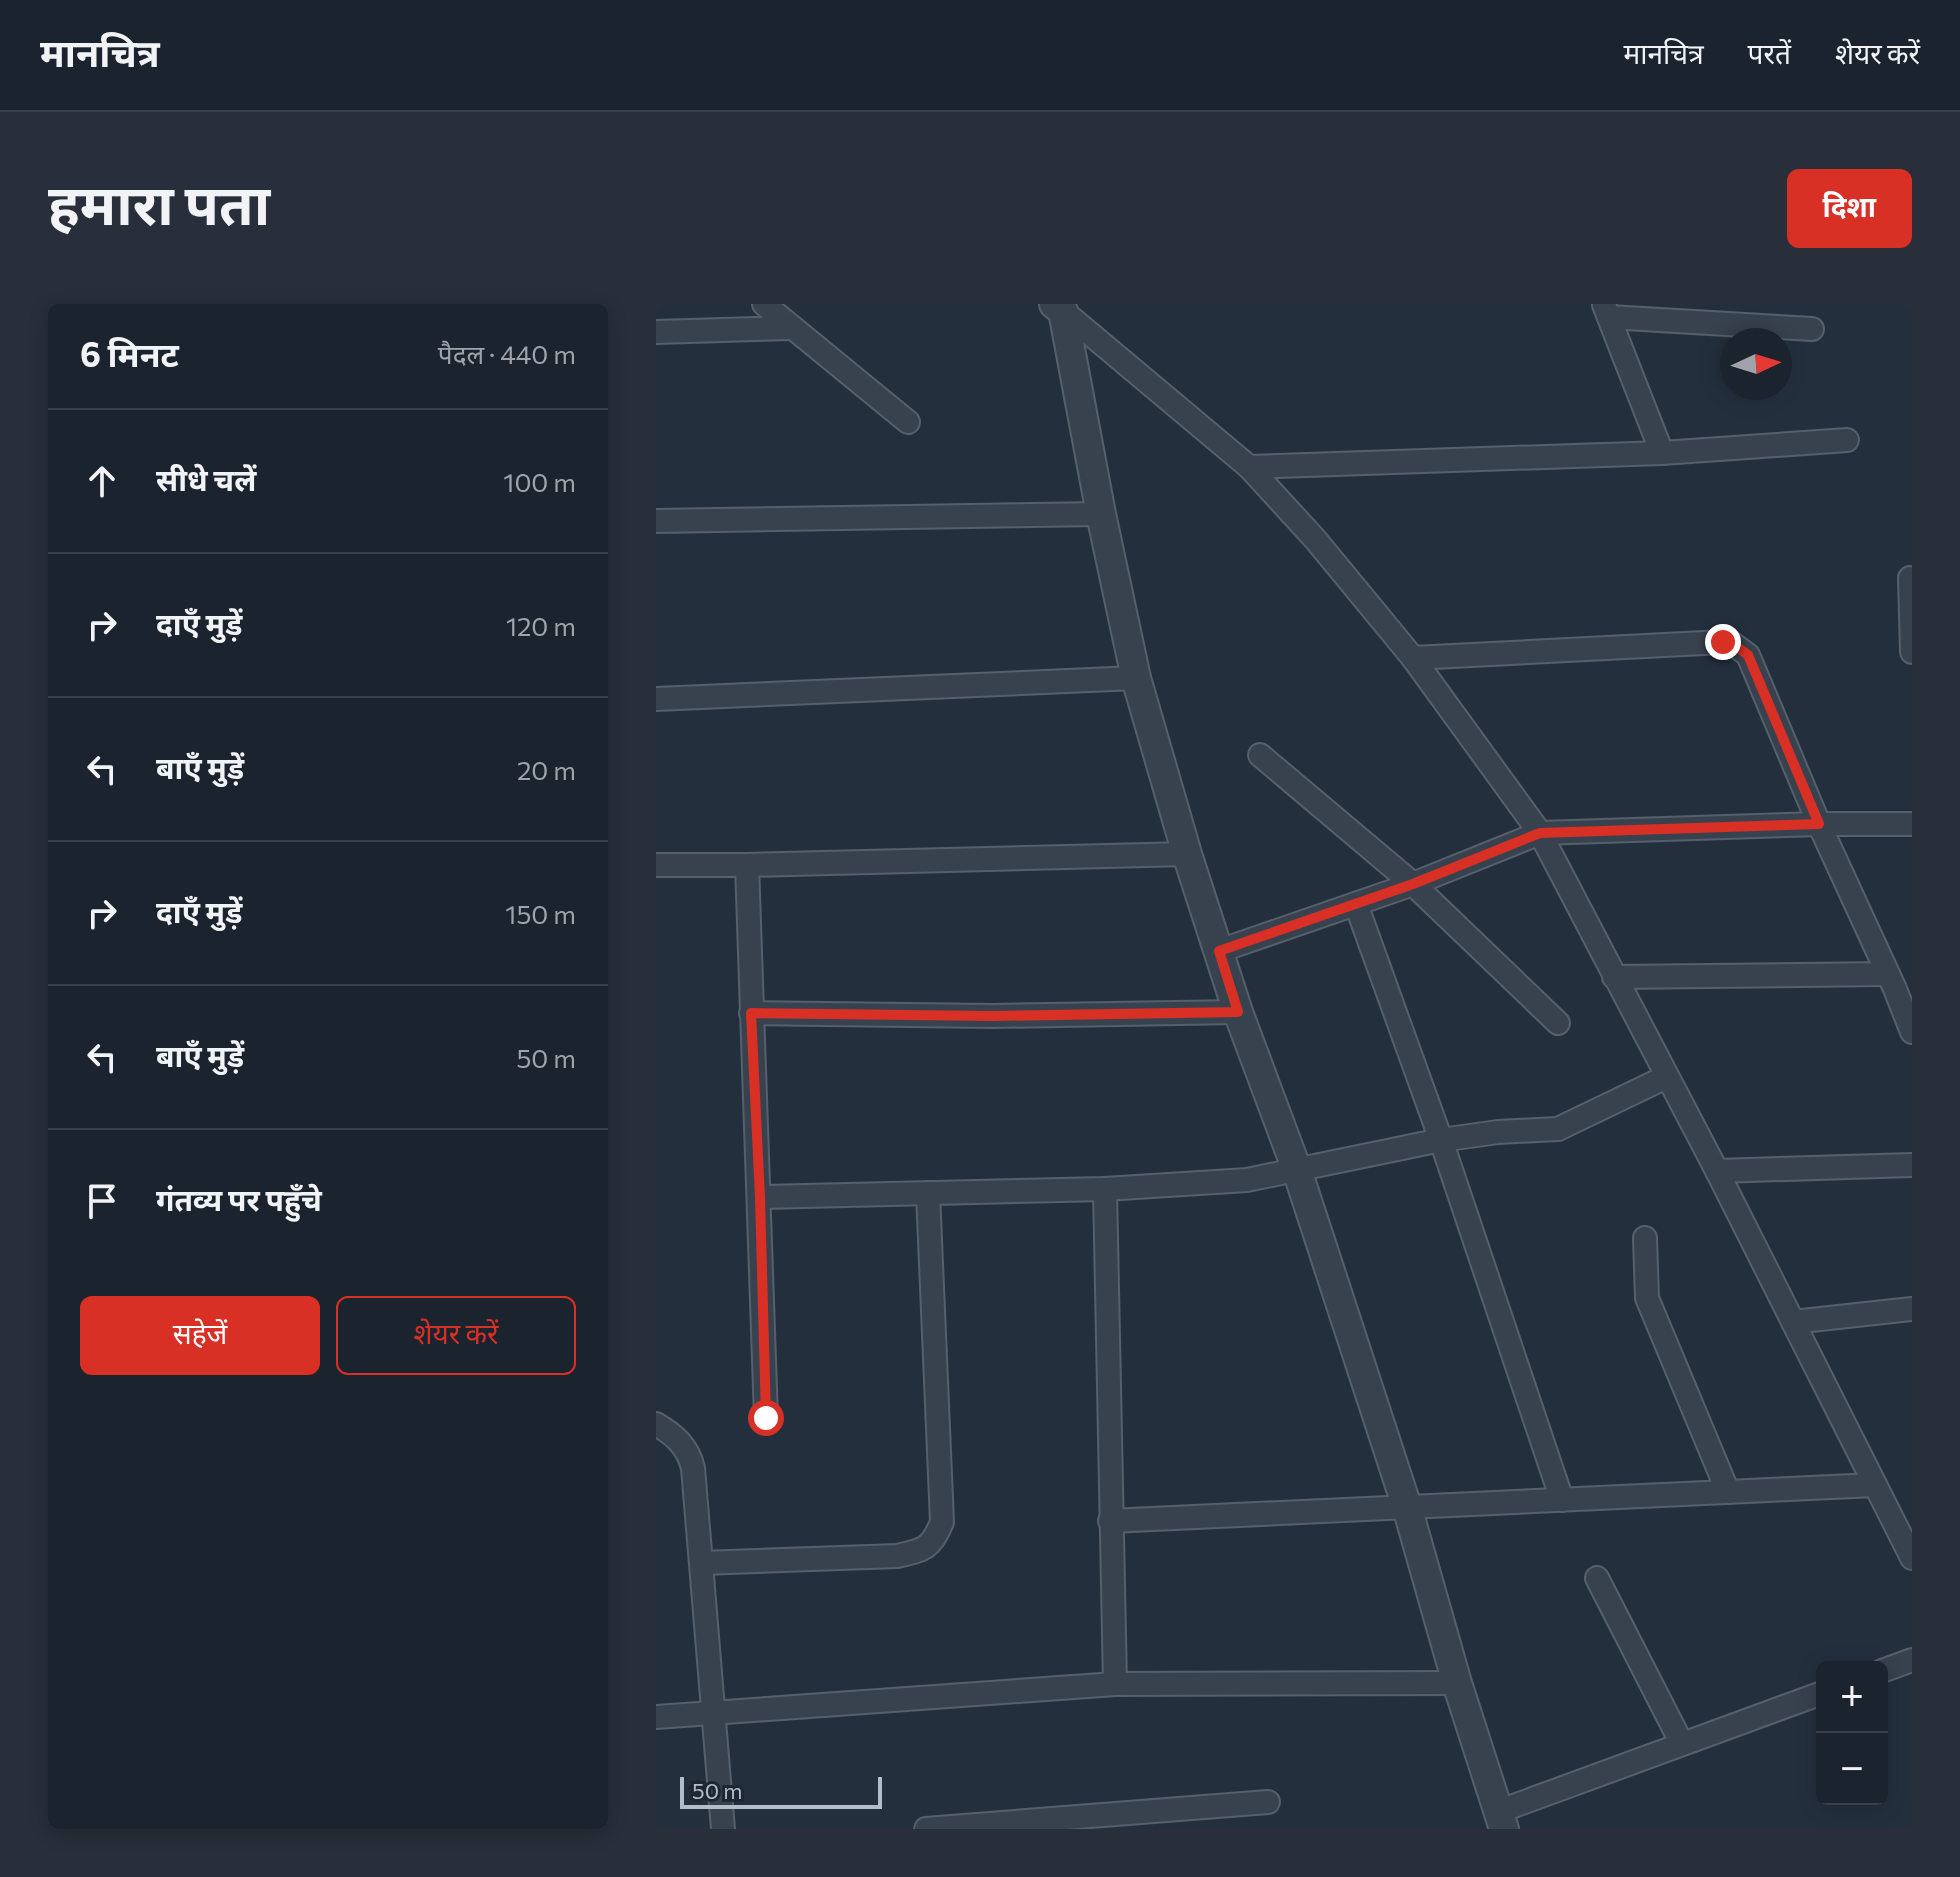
<!DOCTYPE html>
<html lang="hi">
<meta charset="utf-8">
<style>
:root{--surface:#1b232e;--page:#282f3a;--text:#f1f3f6;--muted:#a0a4aa;--line:#39404a;--accent:#d93025}
body{margin:0;font-family:Commissioner,"Noto Sans Devanagari",sans-serif;background:var(--page);color:var(--text)}
.controls{position:absolute;right:24px;bottom:24px;display:grid;overflow:hidden;border-radius:12px;box-shadow:0 4px 20px #0003}
.controls button{width:72px;height:72px;display:grid;place-items:center;padding:0;border:0;border-bottom:2px solid var(--line);background:var(--surface);color:var(--text);font:40px sans-serif}
.compass{position:absolute;left:1064px;top:24px;width:72px;height:72px;border-radius:50%;background:var(--surface);box-shadow:0 4px 20px #0003;rotate:86deg}
.scale{position:absolute;left:24px;bottom:20px;width:202px;box-sizing:border-box;padding-left:8px;border:4px solid #b4bcc9;border-top:0;font-size:22px;line-height:28px;white-space:nowrap;color:#b4bcc9;-webkit-text-stroke:6px #1d2633;paint-order:stroke}
.stop{position:absolute;width:24px;height:24px;margin:-18px;border:6px solid #d93025;border-radius:50%;background:#fff}
.stop.end{background:#d93025;border-color:#fff;box-shadow:0 2px 8px #0008}
.list{margin:0;padding:0;list-style:none}
h2{display:flex;justify-content:space-between;align-items:center;height:104px;margin:0;padding:0 32px;font-size:34px}
h2 small{font-size:26px;font-weight:400;color:var(--muted)}
.list li{display:grid;grid-template-columns:52px 1fr auto;gap:24px;align-items:center;box-sizing:border-box;height:144px;padding:0 32px;border-top:2px solid var(--line)}
.list b{display:block;font-size:30px;white-space:nowrap}
.list em{font-size:26px;font-style:normal;color:var(--muted)}
.actions{display:flex;gap:16px;padding:24px 32px}
.actions a{flex:1;padding:18px 0;border:2px solid var(--accent);border-radius:12px;text-align:center;font-size:28px;color:var(--accent)}
.actions .main{background:var(--accent);color:#fff}
.icon{flex:none;width:44px;height:44px;fill:none;stroke:currentColor;stroke-width:2;stroke-linecap:round;stroke-linejoin:round}
.map{position:relative;flex:none;width:1256px;height:1525px;overflow:hidden;border-radius:12px}
header{display:flex;align-items:center;gap:48px;box-sizing:border-box;height:112px;padding:0 40px;background:var(--surface);border-bottom:2px solid var(--line)}
header strong{font-size:38px}
nav{display:flex;gap:44px;margin-inline-start:auto;font-size:28px}
.intro{display:flex;align-items:center;justify-content:space-between;box-sizing:border-box;height:192px;padding:0 48px}
h1{margin:0;font-size:56px}
.button{padding:20px 36px;border-radius:12px;background:var(--accent);color:#fff;font-size:28px;font-weight:700}
main{display:flex;gap:48px;padding:0 48px}
aside{flex:1;background:var(--surface);border-radius:12px;box-shadow:0 4px 20px #0003}
.map>svg:first-child{display:block}
</style>
<header>
<strong>मानचित्र</strong>
<nav><a>मानचित्र</a><a>परतें</a><a>शेयर करें</a></nav>
</header>
<div class="intro"><h1>हमारा पता</h1><a class="button">दिशा</a></div>
<main>
<aside>
<h2>6 मिनट<small>पैदल · 440 m</small></h2>
<ul class="list">
<li><svg class="icon" aria-label="ahead" viewBox="0 0 24 24"><path d="M12 20V5M6 11l6-6 6 6"/></svg><div><b>सीधे चलें</b></div><em>100 m</em></li>
<li><svg class="icon" aria-label="right" viewBox="0 0 24 24"><path d="M7 20v-9h11M14 6l5 5-5 5"/></svg><div><b>दाएँ मुड़ें</b></div><em>120 m</em></li>
<li><svg class="icon" aria-label="left" viewBox="0 0 24 24"><path d="M17 20v-9H6M10 6l-5 5 5 5"/></svg><div><b>बाएँ मुड़ें</b></div><em>20 m</em></li>
<li><svg class="icon" aria-label="right" viewBox="0 0 24 24"><path d="M7 20v-9h11M14 6l5 5-5 5"/></svg><div><b>दाएँ मुड़ें</b></div><em>150 m</em></li>
<li><svg class="icon" aria-label="left" viewBox="0 0 24 24"><path d="M17 20v-9H6M10 6l-5 5 5 5"/></svg><div><b>बाएँ मुड़ें</b></div><em>50 m</em></li>
<li><svg class="icon" aria-label="arrive" viewBox="0 0 24 24"><path d="M6 21V4h12l-3 4 3 4H6"/></svg><div><b>गंतव्य पर पहुँचे</b></div></li>
</ul>
<div class="actions"><a class="main">सहेजें</a><a>शेयर करें</a></div>
</aside>
<div class="map">
<svg width="1256" height="1525" viewBox="0 0 1256 1525">
<rect width="100%" height="100%" fill="#242f3e"/>
<g fill="none" stroke-linecap="round" stroke-linejoin="round">
<g stroke="#565f6c" stroke-width="26">
<g id="minor">
<polyline points="108,0 252,118"/>
<polyline points="948,1 1006,149"/>
<polyline points="406,2 407,7 593,163 659,235 757,354 884,529 1061,867 1256,1254"/>
<polyline points="953,13 1156,25"/>
<polyline points="0,28 135,24"/>
<polyline points="593,163 1006,149 1191,136"/>
<polyline points="0,217 445,210"/>
<polyline points="1254,274 1256,348"/>
<polyline points="757,354 1067,338 1077,340 1092,351 1163,520 1239,685 1256,728"/>
<polyline points="0,395 480,374"/>
<polyline points="604,451 757,580 902,719"/>
<polyline points="0,561 91,561 531,550"/>
<polyline points="91,561 110,1114"/>
<polyline points="700,600 785,836 906,1196"/>
<polyline points="563,647 757,580 884,529 1163,520 1256,520"/>
<polyline points="958,673 1231,670"/>
<polyline points="95,709 337,712 582,708"/>
<polyline points="1061,867 1256,861"/>
<polyline points="449,885 459,1380"/>
<polyline points="104,893 449,885 591,876 785,836 842,828 902,825 1010,773"/>
<polyline points="989,934 991,994 1072,1188"/>
<polyline points="1137,1018 1256,1005"/>
<path d="M0,1120C19,1131 32,1143 37,1164L67,1525"/>
<polyline points="454,1217 1219,1181"/>
<path d="M46,1259L241,1252C268,1246 275,1245 286,1218L272,889"/>
<polyline points="941,1274 1026,1440"/>
<polyline points="1226,1367 1256,1356"/>
<polyline points="0,1413 459,1380 801,1379"/>
<polyline points="844,1507 1166,1389"/>
<polyline points="270,1525 612,1498"/>
</g>
</g>
<g stroke="#565f6c" stroke-width="32">
<polyline id="tertiary" points="398,0 407,7 445,210 480,374 531,550 582,708 641,866 751,1203 801,1379 848,1525"/>
</g>
<use href="#minor" stroke="#38414e" stroke-width="22"/>
<use href="#tertiary" stroke="#38414e" stroke-width="28"/>
</g>
<g fill="none" stroke-linecap="round" stroke-linejoin="round">
<polyline stroke="#d93025" stroke-width="10" points="110,1114 104,893 95,709 337,712 582,708 563,647 757,580 884,529 1163,520 1092,351 1077,340 1067,338"/>
</g>
</svg>
<div class="controls">
<button>+</button>
<button>−</button>
</div>
<svg class="compass" viewBox="-18 -18 36 36"><path d="M0-13l5 13h-10z" fill="#e53935"/><path d="M0 13l5-13h-10z" fill="#a0a4aa"/></svg>
<div class="scale">50 m</div>
<div class="stop" style="left:110px;top:1114px"></div>
<div class="stop end" style="left:1067px;top:338px"></div>
</div>
</main>
